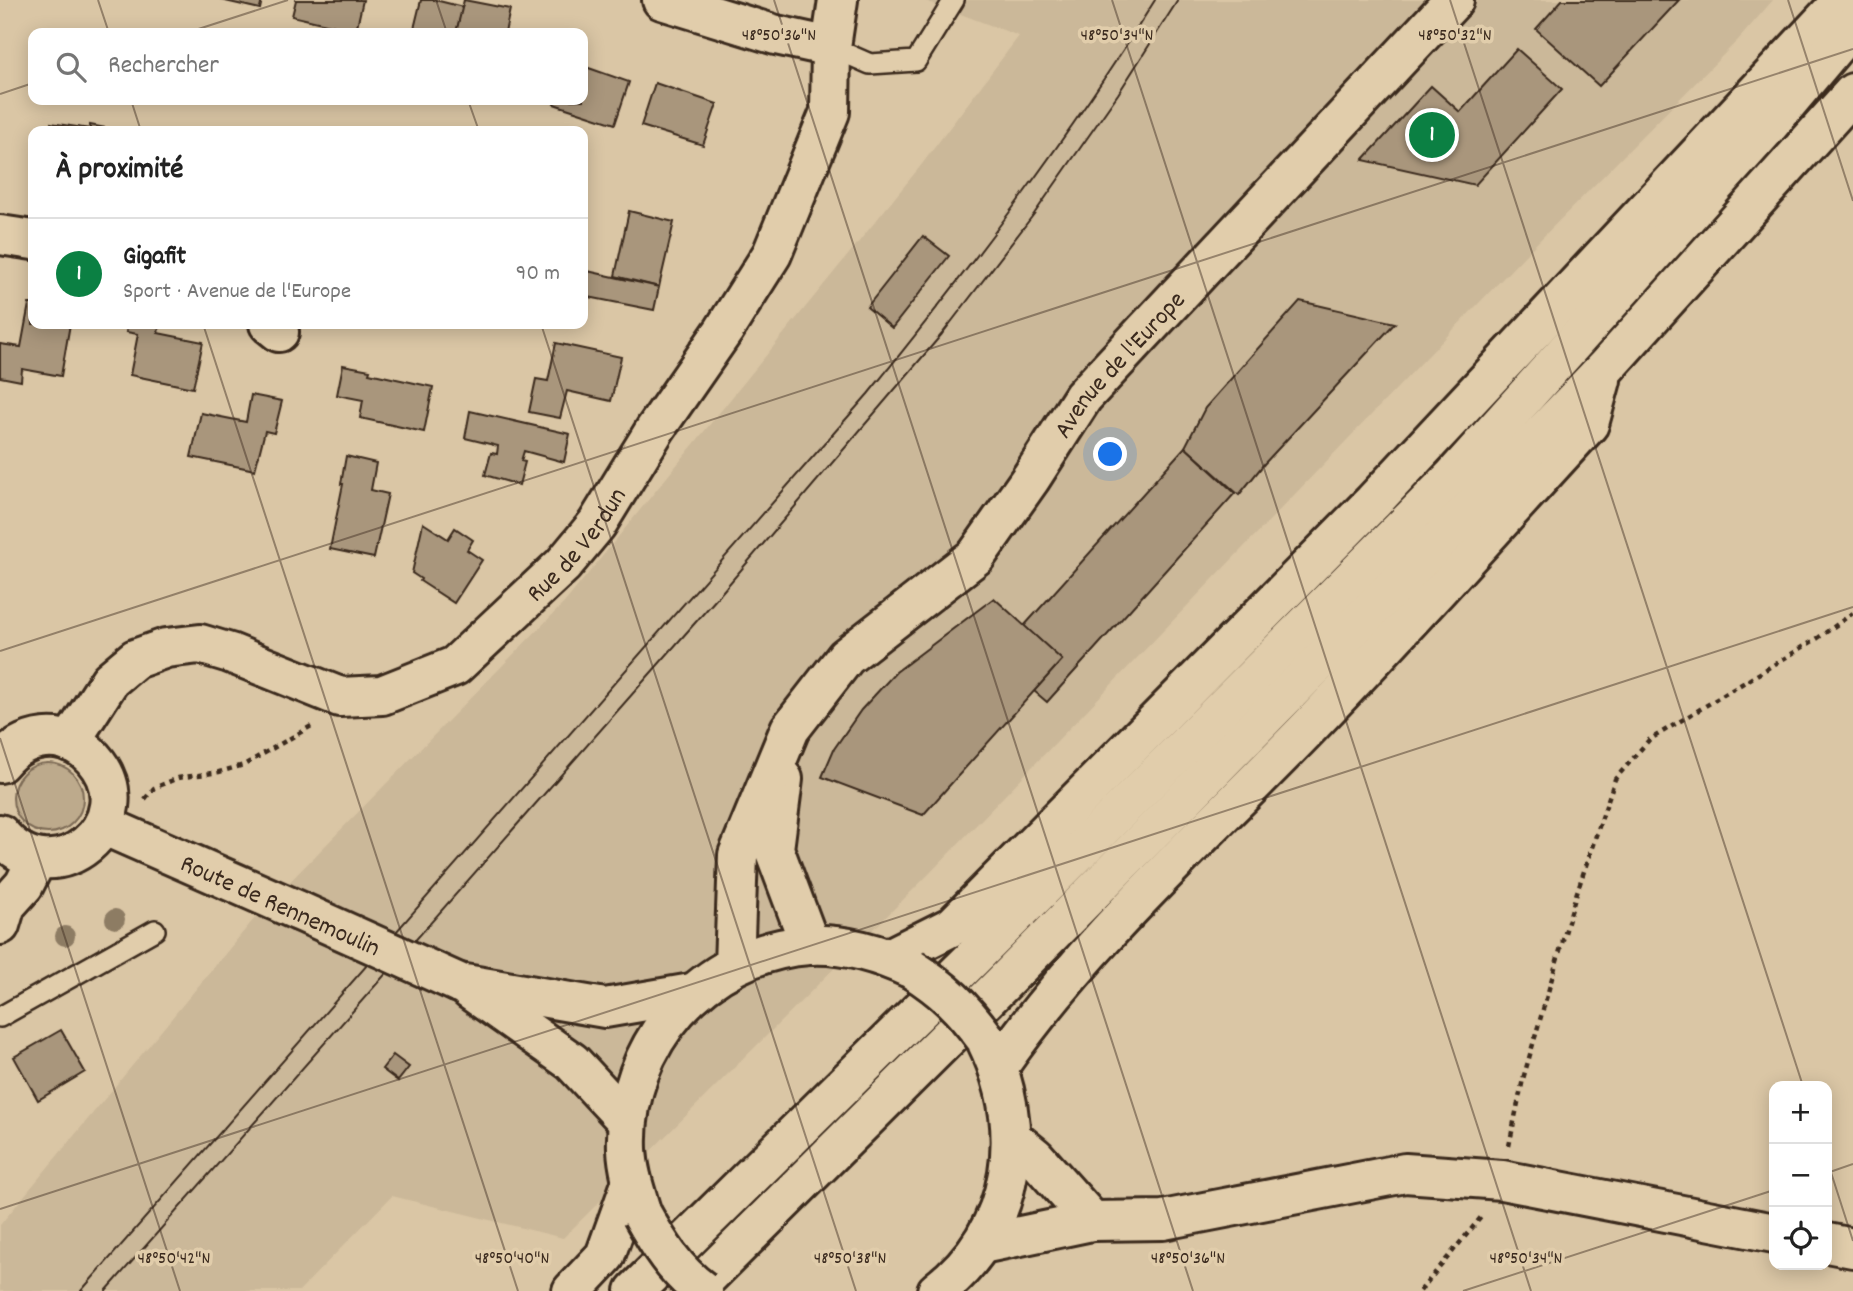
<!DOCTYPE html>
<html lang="fr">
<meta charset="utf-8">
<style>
:root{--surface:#fff;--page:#f6f6f6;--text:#222;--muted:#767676;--line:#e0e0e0;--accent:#0b8043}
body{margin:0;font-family:Dekko,sans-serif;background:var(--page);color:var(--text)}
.controls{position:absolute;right:21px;bottom:21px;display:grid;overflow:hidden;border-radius:14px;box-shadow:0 4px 18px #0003}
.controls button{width:63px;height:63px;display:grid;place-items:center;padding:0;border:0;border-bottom:2px solid var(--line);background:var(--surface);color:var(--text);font:35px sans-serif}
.you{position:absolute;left:1111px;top:455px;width:24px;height:24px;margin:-18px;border:5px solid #fff;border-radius:50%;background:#1a73e8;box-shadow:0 0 0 10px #1a73e833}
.badge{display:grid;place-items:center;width:46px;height:46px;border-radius:50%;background:var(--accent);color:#fff;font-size:23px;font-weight:700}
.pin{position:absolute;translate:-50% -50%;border:4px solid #fff;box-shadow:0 2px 7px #0006}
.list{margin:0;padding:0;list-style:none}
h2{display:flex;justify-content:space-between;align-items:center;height:91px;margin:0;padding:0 28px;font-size:30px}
h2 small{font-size:23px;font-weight:400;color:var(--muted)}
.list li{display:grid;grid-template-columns:46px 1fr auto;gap:21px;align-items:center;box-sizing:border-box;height:112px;padding:0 28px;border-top:2px solid var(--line)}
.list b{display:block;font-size:26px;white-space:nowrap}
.list p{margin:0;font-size:23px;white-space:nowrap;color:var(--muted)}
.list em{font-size:23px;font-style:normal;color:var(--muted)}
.icon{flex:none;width:38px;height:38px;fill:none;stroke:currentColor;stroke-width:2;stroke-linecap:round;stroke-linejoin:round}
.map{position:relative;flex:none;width:1853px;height:1291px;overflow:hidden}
.search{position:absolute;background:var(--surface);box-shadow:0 4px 18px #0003;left:28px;top:28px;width:560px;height:77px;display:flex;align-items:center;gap:18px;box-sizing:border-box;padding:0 24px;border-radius:14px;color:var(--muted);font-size:26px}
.panel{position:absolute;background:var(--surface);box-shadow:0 4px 18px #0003;left:28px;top:126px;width:560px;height:203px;border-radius:14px}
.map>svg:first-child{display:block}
</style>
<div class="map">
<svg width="1853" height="1291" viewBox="0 0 1853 1291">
<rect width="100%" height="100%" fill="#dac6a5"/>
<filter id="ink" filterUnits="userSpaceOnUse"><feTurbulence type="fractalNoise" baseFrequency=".0143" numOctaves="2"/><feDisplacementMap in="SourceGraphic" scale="14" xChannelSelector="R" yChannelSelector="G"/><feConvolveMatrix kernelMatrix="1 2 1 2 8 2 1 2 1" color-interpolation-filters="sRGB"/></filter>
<g filter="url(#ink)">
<polygon fill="#cbb899" points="923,0 1773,0 1738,40 1531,249 928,875 563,1238 392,1196 299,1291 0,1291 0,1225 259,913 565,602 919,168 1019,36"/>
<circle fill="#bdaa8c" stroke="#7c6a55" stroke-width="2" cx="48" cy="798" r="35"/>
<g fill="#a9967c" stroke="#3b2a1e" stroke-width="2">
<polygon points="221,0 262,0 260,9"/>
<polygon points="296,0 363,0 356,31 292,16"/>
<polygon points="421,0 435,0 463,7 456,33 413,33"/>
<polygon points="464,0 510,9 505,33 456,33"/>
<polygon points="1562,0 1679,0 1599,86 1536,29"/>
<polygon points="1517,49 1562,89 1475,185 1363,160 1431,86 1460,112"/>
<polygon points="583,66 629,82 615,124 554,104 555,100 583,100"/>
<polygon points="655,83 717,104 703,145 641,126"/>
<polygon points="51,123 90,129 90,125 116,130 50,131"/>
<polygon points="629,211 674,222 659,287 615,276"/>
<polygon points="923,236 949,256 892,328 867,307"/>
<polygon points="583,270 659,287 654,310 583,296"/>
<polygon points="1300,301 1395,323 1264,464 1239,495 1185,447 1205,408"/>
<polygon points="29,304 33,304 33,324 70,324 61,376 22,369 21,381 0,377 0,344 21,347"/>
<polygon points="128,324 160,324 158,333 203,342 193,388 130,375 138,334 126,332"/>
<polygon points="556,343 621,357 611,401 567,391 560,418 529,412 536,379 548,381"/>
<polygon points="343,365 370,370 369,373 433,387 424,432 360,418 363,400 337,395"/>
<polygon points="251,395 282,401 274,433 265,431 255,470 191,457 201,413 246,422"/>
<polygon points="470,411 570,434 564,462 524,451 521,461 525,462 519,485 485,475 491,453 497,454 498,446 465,438"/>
<polygon points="1185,447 1235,493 1047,702 1034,691 1062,660 1024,626"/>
<polygon points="346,456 376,463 371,490 388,494 374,558 330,549 343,484 341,484"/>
<polygon points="423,523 448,539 455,528 473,540 467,550 482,560 454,603 420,581 421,579 412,573"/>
<polygon points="994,598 1062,660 923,815 822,777 834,749 861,710 896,672"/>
<polygon points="61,1030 85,1072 38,1100 14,1057"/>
<polygon points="393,1055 409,1067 398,1081 382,1069"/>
</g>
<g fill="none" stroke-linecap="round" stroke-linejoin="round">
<g stroke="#3b2a1e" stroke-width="24">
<g id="lane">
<polyline points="831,47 870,64 916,61 954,0"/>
<polyline points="0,1017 155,930"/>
</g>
</g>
<g stroke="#3b2a1e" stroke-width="44">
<g id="street">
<polyline points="662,0 776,35 831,47"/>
<polyline points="0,235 33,240"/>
<polyline points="269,324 279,332"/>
<path id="s1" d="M70,742L110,680L135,659L166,648L200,644L230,653L340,697L382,695L455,666L563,565L597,524L656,428L724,330L772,254L830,112L831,47L838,0"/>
<polyline points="783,779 774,849 810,945"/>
<polyline points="0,925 6,905 24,885 37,859"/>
<path id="s2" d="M734,965L738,855L790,729L846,657L976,556L1031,478L1083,397L1454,0"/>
</g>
</g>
<g stroke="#3b2a1e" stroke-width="44">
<g id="secondary">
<path d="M0,763C13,746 34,736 56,738C70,740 84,748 93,758C148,820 53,901 0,834"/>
<polyline points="103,825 299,911"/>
<polyline points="889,958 953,926 1373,502 1843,0"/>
<polyline points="459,983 605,1008 692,993"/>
<polyline points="470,990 572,1062 627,1121"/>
<polyline points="1013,1139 1035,1157 1092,1221"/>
<path d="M641,1211C635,1191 628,1171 627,1149C623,1044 704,952 809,945C845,943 880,954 912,969"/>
<polyline points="1827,1243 1853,1248"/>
<polyline points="982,1244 1092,1221 1163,1220 1405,1173 1502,1180 1774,1233"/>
<path d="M937,1291C1018,1228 1029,1127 985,1038"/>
</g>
</g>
<g stroke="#3b2a1e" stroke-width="44">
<g id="primary">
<path d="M999,1066C1087,940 1203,837 1309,727C1405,628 1496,525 1589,424L1601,380"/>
<polyline points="572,1291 605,1256 632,1181"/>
<polyline points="635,1291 972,959 1453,477 1768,126 1853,25"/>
<polyline points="693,1291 1002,984 1476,503 1605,368 1853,93"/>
</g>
</g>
<g stroke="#3b2a1e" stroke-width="4.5" stroke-dasharray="5 5" stroke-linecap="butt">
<polyline points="145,799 154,788 178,778 219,772 244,765 313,725"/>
<polyline points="1509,1146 1523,1079 1575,898 1615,779 1649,740 1818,638 1853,613"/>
<polyline points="1420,1291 1482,1216"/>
</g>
<use href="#lane" stroke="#e1cdab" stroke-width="19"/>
<use href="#street" stroke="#e1cdab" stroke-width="38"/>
<use href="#secondary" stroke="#e1cdab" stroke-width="38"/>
<use href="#primary" stroke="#e1cdab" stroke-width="38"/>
<g stroke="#3b2a1e" stroke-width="2">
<path d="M81,1291L868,394C971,267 1068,139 1155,0"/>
<polyline points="106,1291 717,598 942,334 1034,214 1118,94 1178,0"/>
</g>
<g stroke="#3b2a1e" stroke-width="44" stroke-linecap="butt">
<g id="secondary-bridge">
<polyline points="299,911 459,983"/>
<path d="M912,969C945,990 962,1007 985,1038"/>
<path d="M642,1214C658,1243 675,1271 703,1291"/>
</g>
</g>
<use href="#secondary-bridge" stroke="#e1cdab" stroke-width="38"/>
</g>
<g fill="#8d7b64">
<circle cx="115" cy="919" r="10"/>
<circle cx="65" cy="936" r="10"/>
</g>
</g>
<path fill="none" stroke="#3b2a1e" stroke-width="2" stroke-opacity="0.45" d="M98,0L109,33M436,0L447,33M774,0L1193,1291M1112,0L1531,1291M1450,0L1803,1086M1788,0L1853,201M186,33L288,0M0,94L33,83M131,100L141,131M468,100L479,131M203,324L518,1291M541,324L856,1291M0,651L1853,49M0,738L180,1291M1827,1160L1853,1241M1827,1173L1853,1164M0,1209L1853,607M1463,1291L1774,1190"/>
<g text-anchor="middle" stroke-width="7" stroke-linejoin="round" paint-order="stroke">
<g font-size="26" fill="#3b2a1e" stroke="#e1cdab">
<text dy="9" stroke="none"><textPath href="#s2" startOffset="742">Avenue de l'Europe</textPath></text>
<text dy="9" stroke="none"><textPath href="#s1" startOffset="616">Rue de Verdun</textPath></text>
<text transform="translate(281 904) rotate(24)" y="9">Route de Rennemoulin</text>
</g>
</g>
<g font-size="18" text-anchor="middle" fill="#3b2a1e" stroke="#e1cdab" stroke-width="7" stroke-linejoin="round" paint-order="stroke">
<text x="779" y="40">48°50'36"N</text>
<text x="1117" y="40">48°50'34"N</text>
<text x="1455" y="40">48°50'32"N</text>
<text x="174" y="1263">48°50'42"N</text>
<text x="512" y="1263">48°50'40"N</text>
<text x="850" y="1263">48°50'38"N</text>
<text x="1188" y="1263">48°50'36"N</text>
<text x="1526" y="1263">48°50'34"N</text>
</g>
</svg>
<div class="controls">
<button>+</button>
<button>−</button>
<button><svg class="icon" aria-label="locate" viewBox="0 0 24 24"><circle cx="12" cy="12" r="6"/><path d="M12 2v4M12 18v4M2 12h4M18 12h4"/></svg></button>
</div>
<div class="you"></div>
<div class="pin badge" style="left:1432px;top:135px">1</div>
<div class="search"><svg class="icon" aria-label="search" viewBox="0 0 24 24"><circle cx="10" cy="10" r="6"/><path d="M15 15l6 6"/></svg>Rechercher</div>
<section class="panel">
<h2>À proximité<small></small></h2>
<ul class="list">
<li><span class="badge">1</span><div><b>Gigafit</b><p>Sport · Avenue de l'Europe</p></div><em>90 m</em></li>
</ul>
</section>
</div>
